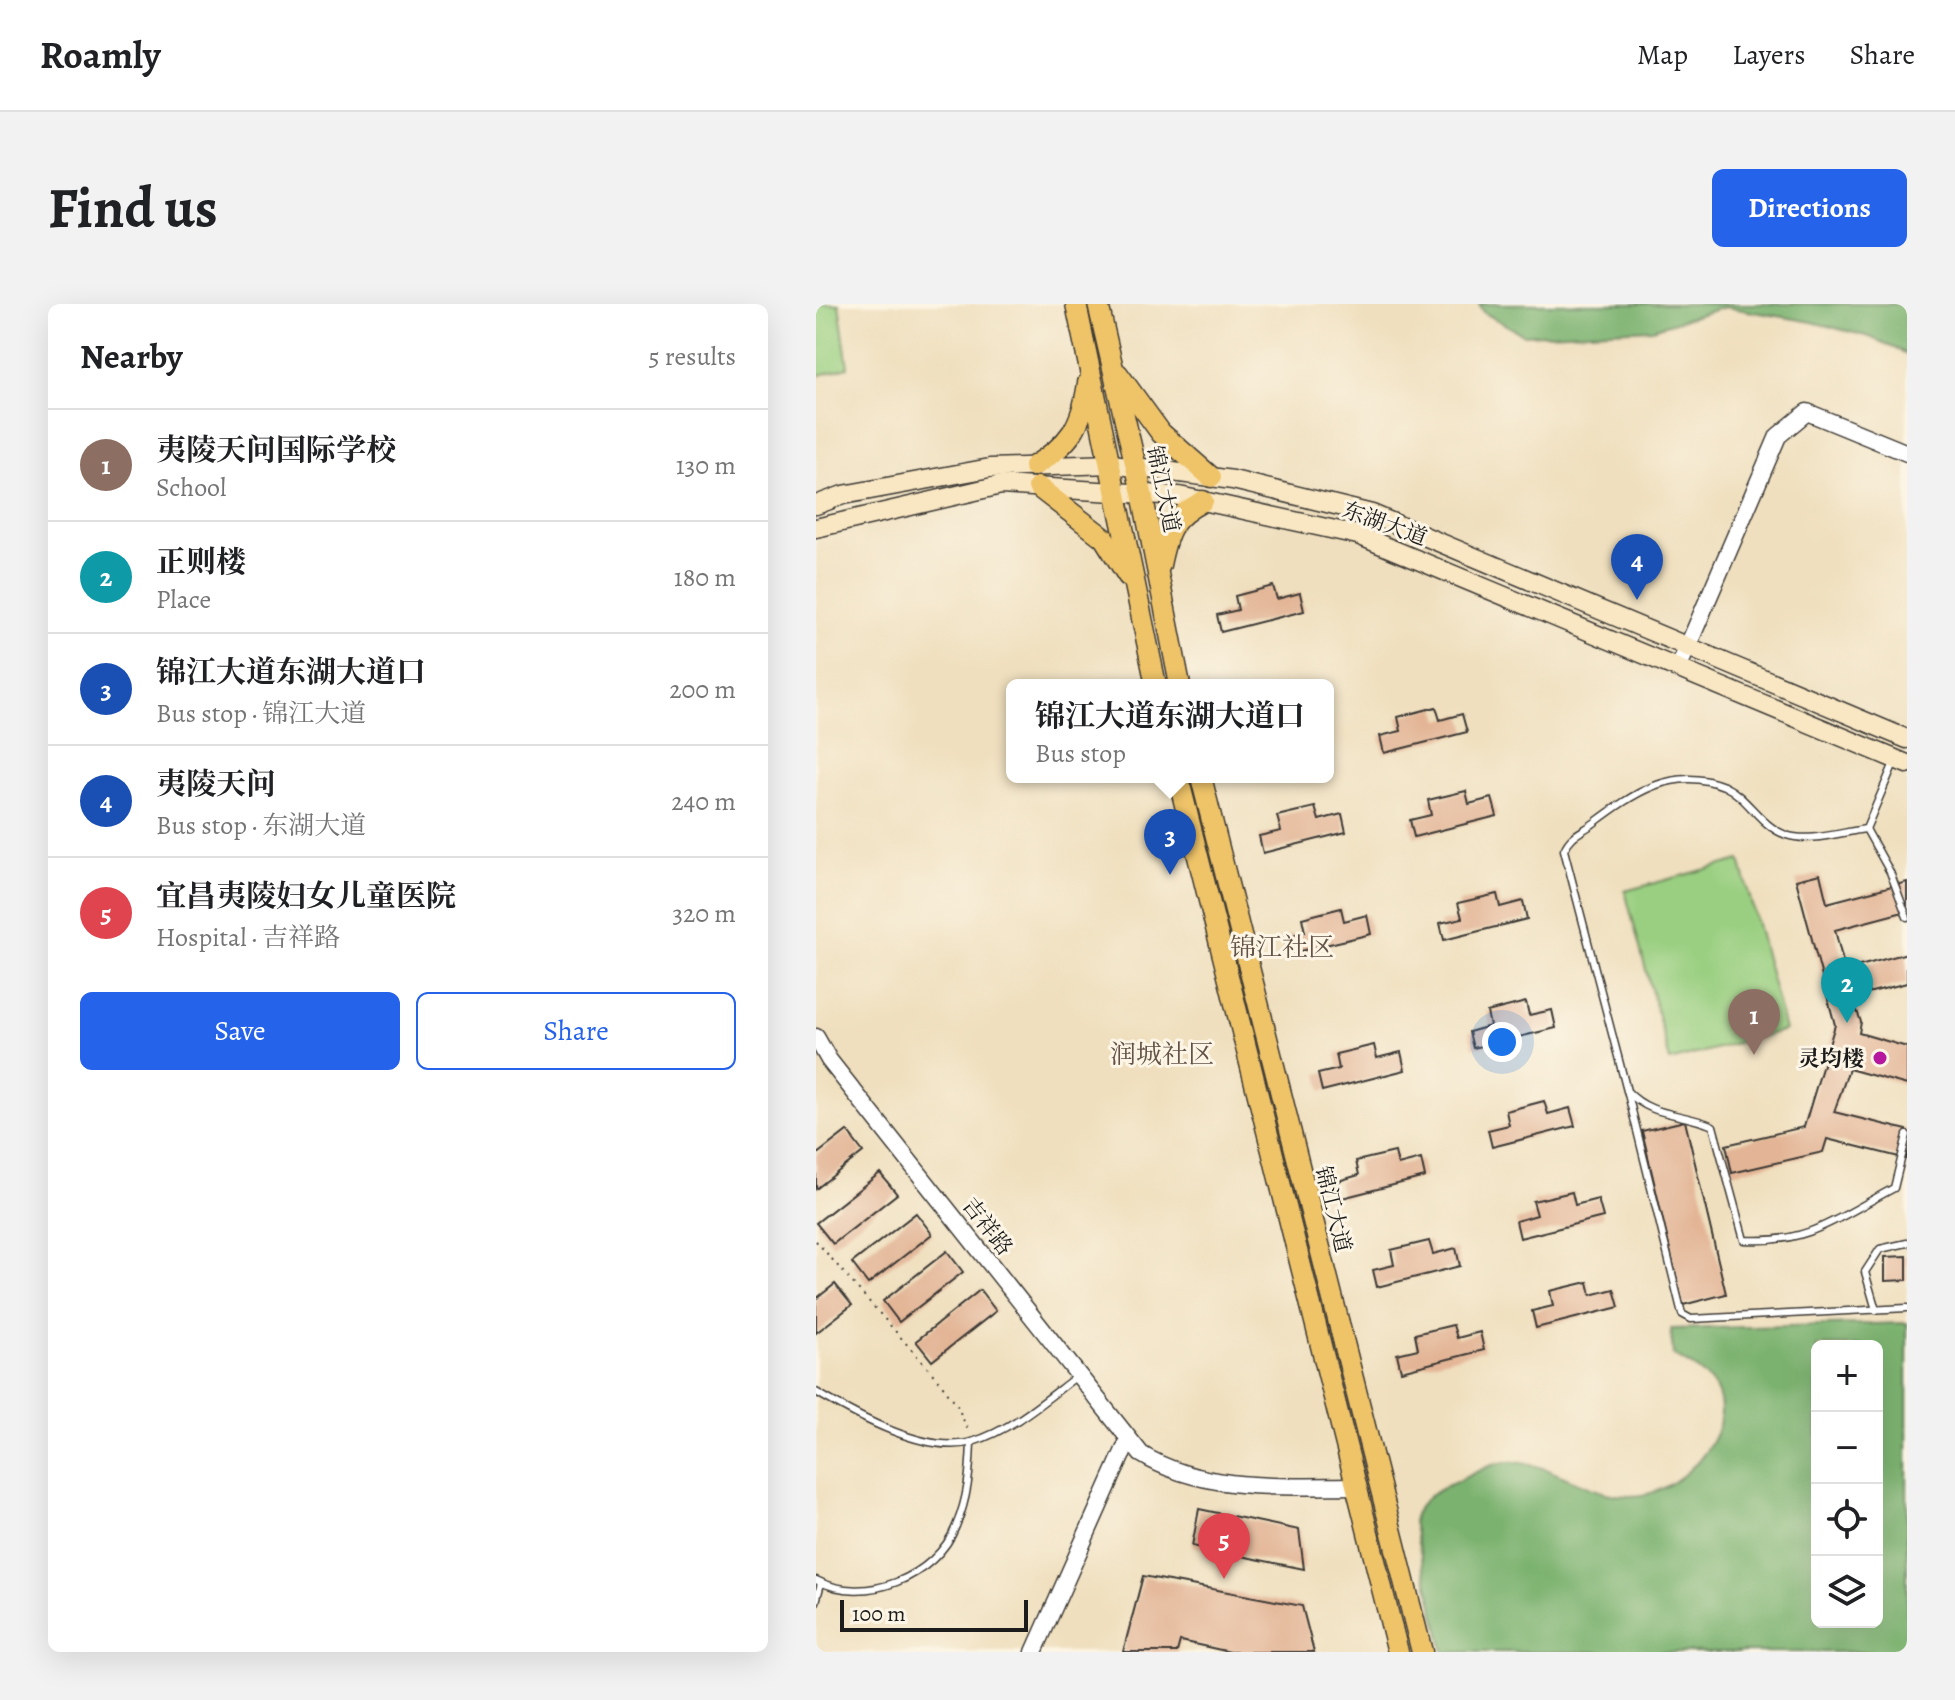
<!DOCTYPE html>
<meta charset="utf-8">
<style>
:root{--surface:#fff;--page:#f2f2f2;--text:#202124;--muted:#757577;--line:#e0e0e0;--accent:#2563eb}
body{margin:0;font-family:Alegreya,"Noto Serif SC",serif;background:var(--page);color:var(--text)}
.controls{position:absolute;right:24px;bottom:24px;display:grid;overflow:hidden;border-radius:12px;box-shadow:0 8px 32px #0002}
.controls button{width:72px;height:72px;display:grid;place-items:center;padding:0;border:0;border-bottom:2px solid var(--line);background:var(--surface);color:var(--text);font:40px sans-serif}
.scale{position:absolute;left:24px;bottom:20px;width:188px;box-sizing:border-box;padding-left:8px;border:4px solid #1c1c1c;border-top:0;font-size:22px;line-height:28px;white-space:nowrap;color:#1c1c1c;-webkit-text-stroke:6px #fcf5e5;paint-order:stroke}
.you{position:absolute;left:686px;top:738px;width:28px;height:28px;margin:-20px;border:6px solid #fff;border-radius:50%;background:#1a73e8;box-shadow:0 0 0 12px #1a73e833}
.badge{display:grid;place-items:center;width:52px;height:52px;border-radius:50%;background:var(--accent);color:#fff;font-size:26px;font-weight:700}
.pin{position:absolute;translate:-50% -66px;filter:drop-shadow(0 2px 4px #0008)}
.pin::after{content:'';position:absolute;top:42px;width:28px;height:24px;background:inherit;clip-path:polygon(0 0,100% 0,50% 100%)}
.popup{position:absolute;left:190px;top:375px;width:328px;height:104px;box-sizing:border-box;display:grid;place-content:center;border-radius:12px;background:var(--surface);filter:drop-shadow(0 2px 6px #0005);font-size:26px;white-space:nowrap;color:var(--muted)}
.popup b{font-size:30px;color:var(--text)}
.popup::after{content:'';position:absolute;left:50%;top:100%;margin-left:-16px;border:16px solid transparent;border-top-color:var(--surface)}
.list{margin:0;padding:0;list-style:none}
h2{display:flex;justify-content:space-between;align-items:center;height:104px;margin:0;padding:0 32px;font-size:34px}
h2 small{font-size:26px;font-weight:400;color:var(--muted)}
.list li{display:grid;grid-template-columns:52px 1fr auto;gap:24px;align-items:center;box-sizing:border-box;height:112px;padding:0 32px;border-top:2px solid var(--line)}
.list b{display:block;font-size:30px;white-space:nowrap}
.list p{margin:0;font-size:26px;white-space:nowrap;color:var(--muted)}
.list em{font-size:26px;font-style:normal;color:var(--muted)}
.actions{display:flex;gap:16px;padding:24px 32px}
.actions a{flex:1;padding:18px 0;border:2px solid var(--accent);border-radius:12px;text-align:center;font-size:28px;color:var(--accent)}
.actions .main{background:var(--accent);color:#fff}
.icon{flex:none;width:44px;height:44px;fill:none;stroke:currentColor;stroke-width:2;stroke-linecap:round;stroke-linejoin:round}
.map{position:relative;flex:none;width:1091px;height:1348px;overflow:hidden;border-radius:12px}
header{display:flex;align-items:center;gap:48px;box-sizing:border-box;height:112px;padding:0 40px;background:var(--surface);border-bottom:2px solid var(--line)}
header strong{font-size:38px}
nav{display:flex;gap:44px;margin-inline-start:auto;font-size:28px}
.intro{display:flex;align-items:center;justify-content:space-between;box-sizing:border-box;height:192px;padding:0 48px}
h1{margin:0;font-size:56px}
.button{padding:20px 36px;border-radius:12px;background:var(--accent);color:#fff;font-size:28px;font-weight:700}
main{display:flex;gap:48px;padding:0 48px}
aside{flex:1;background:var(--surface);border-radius:12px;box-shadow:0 8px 32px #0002}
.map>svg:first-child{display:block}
</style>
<header>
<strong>Roamly</strong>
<nav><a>Map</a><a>Layers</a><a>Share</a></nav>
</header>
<div class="intro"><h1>Find us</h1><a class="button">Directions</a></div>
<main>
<aside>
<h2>Nearby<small>5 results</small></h2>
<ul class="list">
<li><span class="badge" style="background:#8d6e63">1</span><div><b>夷陵天问国际学校</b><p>School</p></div><em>130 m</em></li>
<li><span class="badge" style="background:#0f9aa8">2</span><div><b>正则楼</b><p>Place</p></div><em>180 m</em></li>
<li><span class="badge" style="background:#1a4fb4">3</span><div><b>锦江大道东湖大道口</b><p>Bus stop · 锦江大道</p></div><em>200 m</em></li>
<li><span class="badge" style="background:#1a4fb4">4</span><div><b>夷陵天问</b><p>Bus stop · 东湖大道</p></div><em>240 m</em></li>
<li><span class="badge" style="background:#e0444e">5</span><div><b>宜昌夷陵妇女儿童医院</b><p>Hospital · 吉祥路</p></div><em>320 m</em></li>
</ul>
<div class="actions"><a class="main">Save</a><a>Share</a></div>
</aside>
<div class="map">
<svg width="1091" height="1348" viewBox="0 0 1091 1348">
<rect width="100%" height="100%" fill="#fcf5e5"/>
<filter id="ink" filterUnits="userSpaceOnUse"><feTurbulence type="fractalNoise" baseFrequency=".0125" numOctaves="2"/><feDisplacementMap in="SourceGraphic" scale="16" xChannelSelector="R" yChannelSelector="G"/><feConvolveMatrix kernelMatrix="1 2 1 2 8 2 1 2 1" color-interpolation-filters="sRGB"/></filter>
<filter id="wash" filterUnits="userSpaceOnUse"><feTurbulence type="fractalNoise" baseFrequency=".006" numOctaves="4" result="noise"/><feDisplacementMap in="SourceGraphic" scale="32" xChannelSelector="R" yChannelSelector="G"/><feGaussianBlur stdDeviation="1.8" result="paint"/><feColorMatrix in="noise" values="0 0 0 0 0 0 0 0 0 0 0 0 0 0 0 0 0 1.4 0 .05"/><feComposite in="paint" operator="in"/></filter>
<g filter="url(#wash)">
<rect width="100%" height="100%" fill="#efdfbe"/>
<g fill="#9acf81" stroke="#5b764e" stroke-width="2">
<polygon points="0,0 23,0 32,63 0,72"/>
<polygon points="924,556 969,726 854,757 809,587"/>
</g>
<g fill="#7bb26f" stroke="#4c6746" stroke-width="2" fill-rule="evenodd">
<polygon points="663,0 1091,0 1091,50 1054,33 996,18 909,3 836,25 708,31 667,8"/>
<path d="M1091,1019V1348H628L597,1218C600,1199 616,1189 633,1181C649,1175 667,1162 684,1159C733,1150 776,1203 831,1190C867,1182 918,1131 902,1090C895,1071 873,1060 857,1051L855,1025ZM1001,1042H1061V1318H1001Z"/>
</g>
<g id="blocks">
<g fill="#e3b596">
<polygon points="457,282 461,295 484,289 488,307 405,328 401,311 422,306 419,292"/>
<polygon points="620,403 624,416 646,410 651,428 568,449 564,432 585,427 582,413"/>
<polygon points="650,487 653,500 676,494 681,512 598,533 594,516 615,511 612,496"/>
<polygon points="499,503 503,516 526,510 530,528 447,549 443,532 465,527 461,512"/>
<polygon points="1004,570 1011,599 1091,578 1091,607 1019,626 1029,666 1091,649 1091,679 1036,693 1045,718 1043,729 1091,743 1091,781 1033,765 1018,808 1091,826 1091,855 1011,835 1007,848 916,869 910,841 988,823 1019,721 980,576"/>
<polygon points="681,590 684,603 707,597 711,615 628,636 624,619 646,614 642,599"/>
<polygon points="525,604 528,617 551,611 555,630 472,650 468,633 489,628 486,614"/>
<polygon points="710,698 713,711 736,706 740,724 657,744 653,728 674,722 671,708"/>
<polygon points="558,741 561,754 585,748 589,766 506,787 502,770 523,765 520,750"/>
<polygon points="728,797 732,810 754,804 759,822 676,843 672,826 693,821 690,807"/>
<polygon points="869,817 910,990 867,1001 826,827"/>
<polygon points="31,827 47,848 0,885 0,851"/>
<polygon points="579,848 582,861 605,855 609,873 526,894 522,877 543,871 540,857"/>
<polygon points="64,869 81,890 17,940 0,919"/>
<polygon points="756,888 759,901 782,895 787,913 704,934 700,917 721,911 717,897"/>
<polygon points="100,909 116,930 52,980 36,959"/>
<polygon points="613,937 617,950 640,944 644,962 561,983 557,966 578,961 575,946"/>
<polygon points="131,947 147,968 83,1018 67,997"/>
<polygon points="1091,952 1091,976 1069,977 1069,953"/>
<polygon points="772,978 775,991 798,985 803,1003 720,1024 716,1007 737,1002 734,987"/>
<polygon points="19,980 36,1001 0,1029 0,995"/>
<polygon points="164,986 180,1007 116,1057 100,1037"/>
<polygon points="637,1021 641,1034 664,1028 668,1046 585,1067 581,1050 602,1045 599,1030"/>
<polygon points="383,1205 483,1226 488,1265 376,1242"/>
<polygon points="327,1272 486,1302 498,1348 414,1348 364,1337 361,1348 307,1348"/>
</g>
</g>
</g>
<g filter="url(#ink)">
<use href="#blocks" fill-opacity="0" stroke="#3c3934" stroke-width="2"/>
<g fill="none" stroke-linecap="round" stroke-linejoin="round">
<g stroke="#3c3934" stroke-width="9">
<g id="service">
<path d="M1078,459L1050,525C1025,528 994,539 970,531C944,522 932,493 908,482C857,461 817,490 778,519C765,529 755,530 748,546L811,787C836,814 866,808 897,822L928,936C993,940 1023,913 1078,884L1091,831"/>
<polyline points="1050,525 1074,568 1091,613"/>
<polyline points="812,790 866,1010 875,1015 1091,1004"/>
<polyline points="1060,1006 1049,968 1064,945 1091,939"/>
<path d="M0,1088C39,1111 110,1151 156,1138C196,1126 229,1096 261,1072"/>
<path d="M0,1276C49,1302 120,1273 140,1222C152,1194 154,1168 155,1138"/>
<polyline points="0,1298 5,1279"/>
</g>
</g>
<g stroke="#3c3934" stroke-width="19">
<g id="tertiary">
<polyline points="862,365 962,132 991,108 1091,149"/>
<path d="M0,733L13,756L325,1150C388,1189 470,1182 541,1182"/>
<polyline points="218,1348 312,1137"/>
</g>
</g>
<g stroke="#3c3934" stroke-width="21">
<g id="secondary">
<polyline points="0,201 27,191 174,164 296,160 417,176 556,210 1091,435"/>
<polyline points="0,224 185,181 363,192 387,197 542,231 1091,460"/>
</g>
</g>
<g stroke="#3c3934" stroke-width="23">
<g id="primary">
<polyline points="260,0 340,381"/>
<polyline points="282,0 326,189 364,381"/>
<polyline points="302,70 345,129 395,173"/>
<path d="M218,162C254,140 266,122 272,79"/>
<polyline points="222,183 288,234 312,272"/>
<path d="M344,261C351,227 355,214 387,197"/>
<polyline points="362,473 582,1348"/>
<polyline points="385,473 606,1348"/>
</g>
</g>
<polyline stroke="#3c3934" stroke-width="2" stroke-dasharray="2 6" stroke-linecap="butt" points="0,937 123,1077 140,1099 153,1129"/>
<use href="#service" stroke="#fff" stroke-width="6"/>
<use href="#tertiary" stroke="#fff" stroke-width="16"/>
<use href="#secondary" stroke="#f9e7c3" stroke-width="18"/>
<use href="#primary" stroke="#efc469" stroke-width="20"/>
</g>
</g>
<circle fill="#b5179e" stroke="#fcf5e5" stroke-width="3" cx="1064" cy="754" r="8"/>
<g text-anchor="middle" stroke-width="6" stroke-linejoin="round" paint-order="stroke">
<g font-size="22" fill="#1c1c1c" stroke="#fcf5e5">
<text transform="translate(348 185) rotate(78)" y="8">锦江大道</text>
<text transform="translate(569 219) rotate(20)" y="8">东湖大道</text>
<text transform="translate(518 905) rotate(76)" y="8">锦江大道</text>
<text transform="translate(172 922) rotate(52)" y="8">吉祥路</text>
</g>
<g font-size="22" font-weight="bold" fill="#1c1c1c" stroke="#fcf5e5" text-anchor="end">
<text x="1048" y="762">灵均楼</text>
</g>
<g font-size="26" fill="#625247" stroke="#fcf5e5">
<text x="466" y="652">锦江社区</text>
<text x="346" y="759">润城社区</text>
</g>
</g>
</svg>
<div class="controls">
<button>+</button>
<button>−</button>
<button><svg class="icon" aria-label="locate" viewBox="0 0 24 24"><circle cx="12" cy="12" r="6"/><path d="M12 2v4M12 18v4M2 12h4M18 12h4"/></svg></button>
<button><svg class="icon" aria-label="layers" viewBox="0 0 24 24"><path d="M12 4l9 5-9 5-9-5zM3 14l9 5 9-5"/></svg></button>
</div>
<div class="scale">100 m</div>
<div class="you"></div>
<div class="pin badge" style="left:938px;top:751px;background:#8d6e63">1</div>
<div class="pin badge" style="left:1031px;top:719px;background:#0f9aa8">2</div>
<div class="pin badge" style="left:354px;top:571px;background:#1a4fb4">3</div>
<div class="popup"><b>锦江大道东湖大道口</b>Bus stop</div>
<div class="pin badge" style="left:821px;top:296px;background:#1a4fb4">4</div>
<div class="pin badge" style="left:408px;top:1275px;background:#e0444e">5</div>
</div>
</main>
